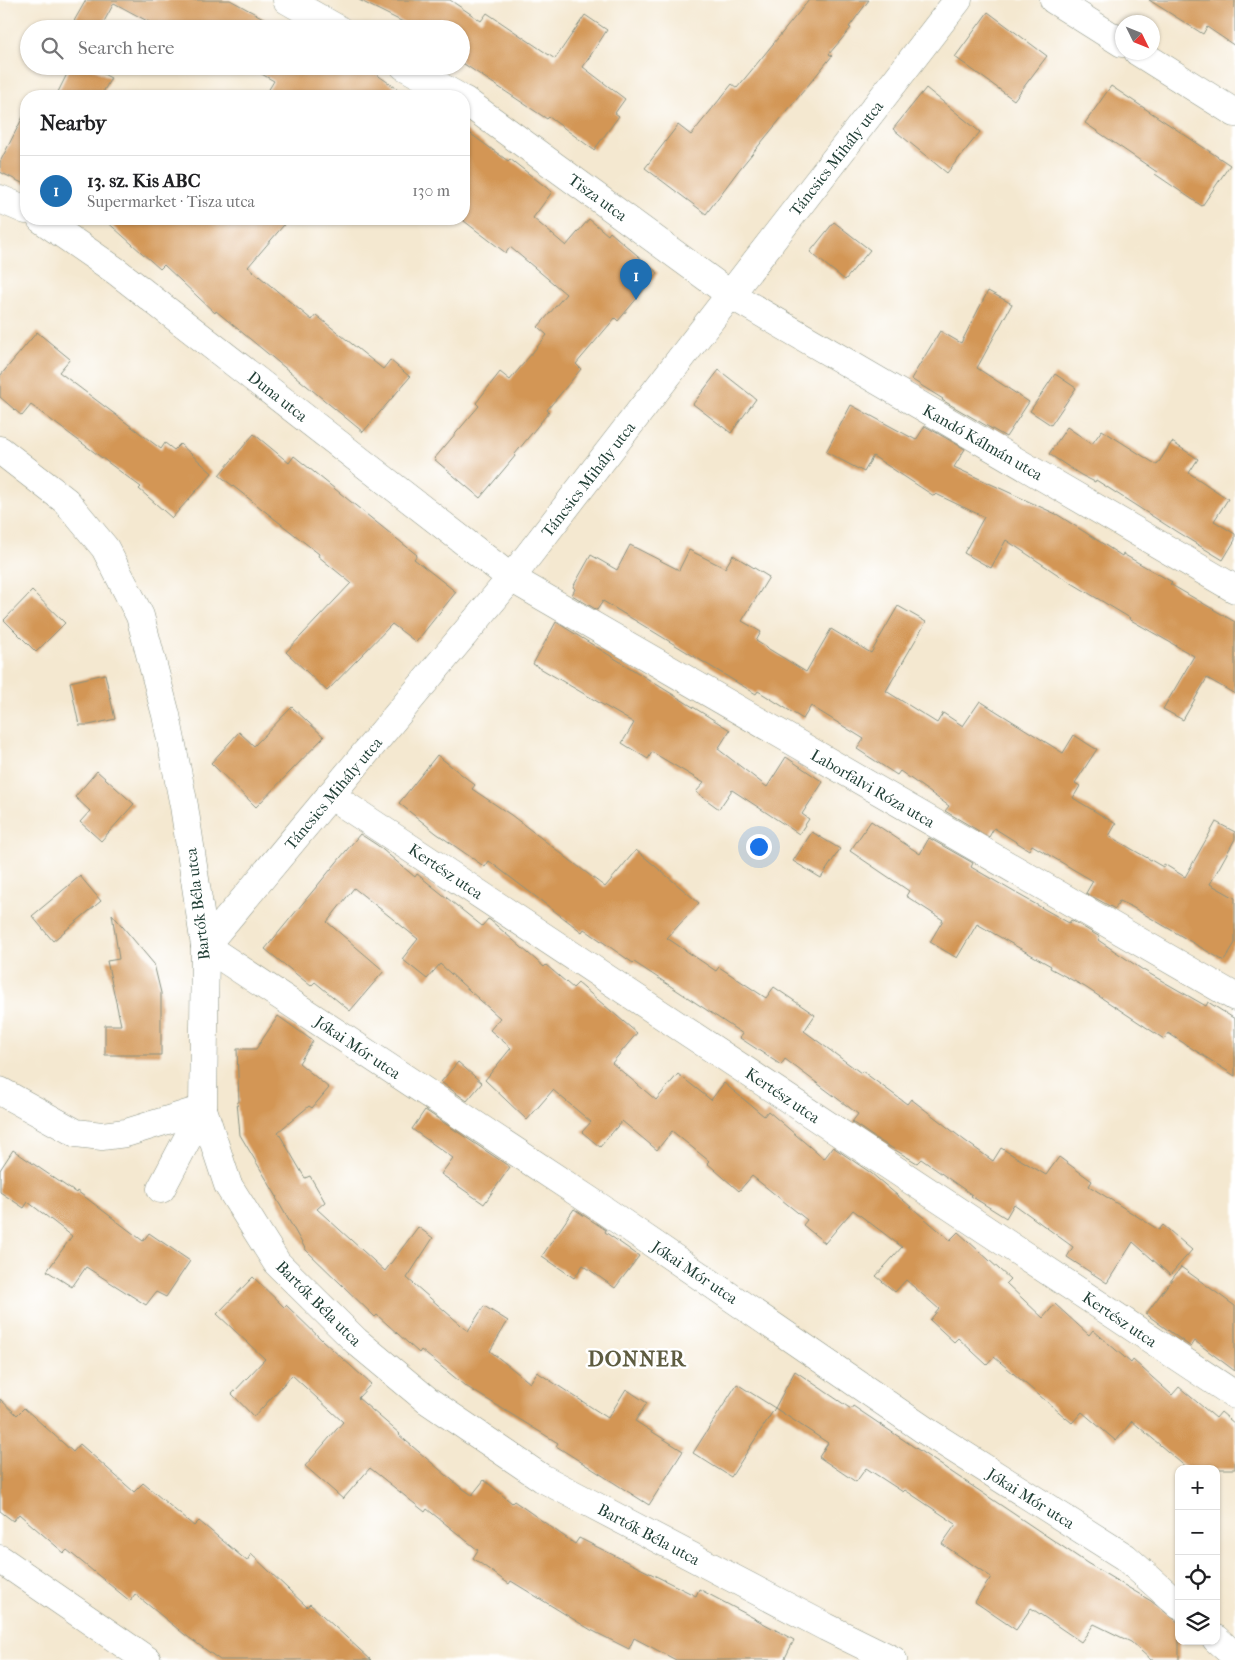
<!DOCTYPE html>
<meta charset="utf-8">
<style>
:root{--surface:#fff;--page:#f2f2f2;--text:#202124;--muted:#757577;--line:#e0e0e0;--accent:#1f6fb2}
body{margin:0;font-family:"IM FELL French Canon",serif;background:var(--page);color:var(--text)}
.controls{position:absolute;right:15px;bottom:15px;display:grid;overflow:hidden;border-radius:10px;box-shadow:0 1px 4px #0004}
.controls button{width:45px;height:45px;display:grid;place-items:center;padding:0;border:0;border-bottom:1px solid var(--line);background:var(--surface);color:var(--text);font:25px sans-serif}
.compass{position:absolute;left:1115px;top:15px;width:45px;height:45px;border-radius:50%;background:var(--surface);box-shadow:0 1px 4px #0004;rotate:133deg}
.you{position:absolute;left:758px;top:846px;width:18px;height:18px;margin:-12px;border:4px solid #fff;border-radius:50%;background:#1a73e8;box-shadow:0 0 0 8px #1a73e833}
.badge{display:grid;place-items:center;width:32px;height:32px;border-radius:50%;background:var(--accent);color:#fff;font-size:16px;font-weight:700}
.pin{position:absolute;translate:-50% -41px;filter:drop-shadow(0 1px 2px #0008)}
.pin::after{content:'';position:absolute;top:26px;width:18px;height:15px;background:inherit;clip-path:polygon(0 0,100% 0,50% 100%)}
.list{margin:0;padding:0;list-style:none}
h2{display:flex;justify-content:space-between;align-items:center;height:65px;margin:0;padding:0 20px;font-size:21px}
h2 small{font-size:16px;font-weight:400;color:var(--muted)}
.list li{display:grid;grid-template-columns:32px 1fr auto;gap:15px;align-items:center;box-sizing:border-box;height:70px;padding:0 20px;border-top:1px solid var(--line)}
.list b{display:block;font-size:19px;white-space:nowrap}
.list p{margin:0;font-size:16px;white-space:nowrap;color:var(--muted)}
.list em{font-size:16px;font-style:normal;color:var(--muted)}
.icon{flex:none;width:28px;height:28px;fill:none;stroke:currentColor;stroke-width:2;stroke-linecap:round;stroke-linejoin:round}
.map{position:relative;flex:none;width:1235px;height:1660px;overflow:hidden}
.search{position:absolute;background:var(--surface);box-shadow:0 1px 4px #0004;left:20px;top:20px;width:450px;height:55px;display:flex;align-items:center;gap:12px;box-sizing:border-box;padding:0 18px;border-radius:28px;color:var(--muted);font-size:19px}
.panel{position:absolute;background:var(--surface);box-shadow:0 1px 4px #0004;left:20px;top:90px;width:450px;height:135px;border-radius:20px}
.map>svg:first-child{display:block}
</style>
<div class="map">
<svg width="1235" height="1660" viewBox="0 0 1235 1660">
<rect width="100%" height="100%" fill="#fff"/>
<filter id="ink" filterUnits="userSpaceOnUse"><feTurbulence type="fractalNoise" baseFrequency=".02" numOctaves="2"/><feDisplacementMap in="SourceGraphic" scale="10" xChannelSelector="R" yChannelSelector="G"/><feConvolveMatrix kernelMatrix="1 2 1 2 8 2 1 2 1" color-interpolation-filters="sRGB"/></filter>
<filter id="wash" filterUnits="userSpaceOnUse"><feTurbulence type="fractalNoise" baseFrequency=".0096" numOctaves="4" result="noise"/><feDisplacementMap in="SourceGraphic" scale="20" xChannelSelector="R" yChannelSelector="G"/><feGaussianBlur stdDeviation="1.12" result="paint"/><feColorMatrix in="noise" values="0 0 0 0 0 0 0 0 0 0 0 0 0 0 0 0 0 1.4 0 .05"/><feComposite in="paint" operator="in"/></filter>
<g filter="url(#wash)">
<rect width="100%" height="100%" fill="#f4e8d0"/>
<g id="blocks">
<g fill="#d39655">
<polygon points="86,0 230,0 276,25 278,22 290,29 162,29 114,3 100,29 87,29 74,21"/>
<polygon points="359,0 450,0 481,21 487,13 555,59 585,15 607,30 583,67 625,99 615,113 619,116 594,150 549,117 547,119 461,62 461,29 417,29"/>
<polygon points="809,0 869,0 849,27 851,28 829,54 832,56 738,171 706,214 645,168 678,125 691,135 732,84 737,88"/>
<polygon points="1149,0 1235,0 1235,46 1207,27 1203,34"/>
<polygon points="988,12 1047,56 1014,100 955,57"/>
<polygon points="71,66 88,66 111,78 101,96 56,96"/>
<polygon points="251,66 364,66 408,96 265,96 274,81 251,68"/>
<polygon points="1111,86 1230,165 1202,206 1155,174 1157,172 1085,123"/>
<polygon points="926,88 980,132 947,173 893,129"/>
<polygon points="26,111 26,185 0,172 0,162"/>
<polygon points="464,129 508,161 510,159 552,192 533,218 566,246 589,219 608,235 610,232 658,273 618,321 615,318 576,364 581,369 547,410 549,412 515,454 516,455 480,498 434,459 479,406 476,403 500,372 510,380 547,335 538,327 566,294 510,247 506,253 464,221"/>
<polygon points="104,219 289,219 248,267 312,320 316,315 383,369 390,360 410,377 363,432 216,311 215,313 164,265 160,269"/>
<polygon points="834,222 870,250 845,280 810,252"/>
<polygon points="988,291 1012,304 977,368 1029,402 1006,437 942,400 943,399 911,379 940,331 961,343"/>
<polygon points="37,332 70,359 59,372 161,449 165,443 174,450 180,444 212,473 172,518 139,489 141,487 31,405 22,416 0,397 0,376"/>
<polygon points="719,370 756,399 731,433 693,404"/>
<polygon points="1055,374 1076,388 1051,425 1030,411"/>
<polygon points="851,405 916,440 925,426 965,449 954,467 1058,515 1122,556 1123,554 1172,582 1170,584 1235,622 1235,694 1207,678 1183,720 1163,709 1194,656 1129,619 1130,618 1060,576 1006,540 991,568 964,553 984,517 936,494 934,496 873,456 864,472 826,452"/>
<polygon points="1067,427 1092,444 1102,430 1157,465 1172,442 1198,459 1189,473 1228,499 1214,521 1235,534 1235,540 1223,560 1177,532 1096,480 1095,482 1081,475 1049,454"/>
<polygon points="254,434 289,463 294,456 417,555 414,559 456,592 416,642 392,624 327,691 286,652 351,583 318,556 319,554 219,475"/>
<polygon points="630,545 679,570 689,550 725,568 733,555 769,577 742,621 761,632 756,641 806,672 831,629 871,653 898,606 926,622 886,691 937,723 943,713 963,726 980,701 1063,753 1074,735 1094,748 1097,749 1075,783 1080,786 1073,798 1116,824 1109,836 1163,867 1164,864 1185,877 1216,822 1235,832 1235,839 1210,884 1235,898 1235,943 1224,961 1132,907 1119,901 1115,909 1086,893 1093,881 1032,845 1029,850 994,828 989,837 945,811 949,806 900,771 897,775 857,749 864,739 811,706 803,719 758,691 756,694 603,601 597,610 572,595 575,589 573,587 591,555 617,570"/>
<polygon points="32,591 65,623 36,652 4,620"/>
<polygon points="556,622 730,730 718,749 767,787 786,757 823,782 802,814 809,819 799,834 732,790 719,809 696,792 704,783 652,752 648,759 622,743 634,723 533,664"/>
<polygon points="105,674 115,719 89,725 79,725 70,682"/>
<polygon points="292,707 324,737 256,807 211,763 239,732 254,746"/>
<polygon points="437,755 475,785 472,789 511,815 605,887 636,850 699,903 667,938 716,971 719,967 766,998 774,987 815,1015 804,1031 861,1073 862,1071 907,1104 911,1099 964,1140 993,1161 1001,1148 1046,1175 1059,1157 1092,1181 1089,1186 1159,1230 1163,1225 1192,1250 1170,1275 1133,1242 1107,1283 1067,1257 1073,1247 1014,1204 1006,1218 971,1196 972,1195 921,1159 917,1163 875,1138 852,1122 858,1114 785,1059 781,1065 740,1038 743,1034 634,962 633,963 584,929 582,932 489,861 485,867 436,833 399,803"/>
<polygon points="97,771 134,804 101,841 80,822 90,811 75,797"/>
<polygon points="871,821 920,854 929,838 973,863 971,867 1014,892 1069,923 1071,920 1100,937 1098,940 1143,970 1206,1006 1208,1002 1235,1019 1235,1076 1168,1033 1164,1039 1085,987 1050,968 1051,966 977,924 957,958 930,942 943,920 906,896 909,891 850,851"/>
<polygon points="812,832 840,849 821,878 793,861"/>
<polygon points="360,834 377,845 415,877 417,874 482,926 488,919 490,920 544,967 546,965 573,988 578,983 637,1033 612,1063 656,1100 678,1074 711,1100 724,1083 764,1116 768,1111 824,1159 833,1147 871,1173 950,1240 958,1232 1010,1279 1006,1283 1043,1318 1055,1304 1089,1335 1093,1330 1131,1363 1133,1360 1172,1395 1179,1387 1216,1418 1221,1412 1235,1424 1235,1469 1188,1469 1132,1421 1116,1441 1082,1412 1072,1423 994,1357 987,1365 958,1338 954,1342 930,1320 939,1309 906,1280 895,1292 876,1276 902,1247 853,1210 825,1243 803,1225 807,1220 752,1176 739,1191 707,1163 709,1161 672,1131 657,1150 622,1121 600,1147 582,1132 591,1122 553,1090 527,1120 485,1080 511,1048 490,1030 500,1018 440,964 427,979 402,959 418,939 354,888 327,922 384,971 350,1011 315,982 311,986 265,949"/>
<polygon points="80,876 101,901 53,941 32,916"/>
<polygon points="112,914 154,964 161,993 161,1055 105,1055 105,1025 121,1025 107,961 119,959"/>
<polygon points="278,1016 313,1041 299,1063 329,1088 312,1108 309,1106 278,1132 305,1178 310,1176 325,1202 317,1209 385,1271 418,1227 433,1238 407,1278 468,1331 484,1306 508,1321 490,1351 530,1383 537,1372 608,1418 626,1389 647,1403 635,1421 683,1451 649,1505 556,1446 558,1443 464,1385 421,1350 419,1353 377,1315 375,1317 306,1250 276,1198 277,1197 240,1135 237,1102 239,1102 237,1049 256,1049"/>
<polygon points="458,1062 482,1083 467,1101 441,1082"/>
<polygon points="425,1110 510,1167 484,1204 441,1174 453,1158 412,1129"/>
<polygon points="13,1150 76,1193 77,1191 143,1241 149,1233 190,1261 166,1297 156,1292 146,1305 86,1267 72,1287 47,1271 72,1236 28,1202 24,1208 0,1192 0,1170"/>
<polygon points="574,1209 606,1230 605,1232 639,1256 615,1288 583,1265 574,1278 542,1256"/>
<polygon points="1181,1267 1235,1306 1235,1371 1195,1341 1191,1347 1146,1314"/>
<polygon points="253,1277 284,1307 286,1305 323,1341 371,1384 358,1398 400,1434 399,1435 459,1486 472,1495 484,1480 512,1503 514,1501 575,1544 579,1538 696,1596 699,1589 750,1616 794,1640 784,1660 676,1660 634,1638 629,1649 591,1630 511,1581 509,1584 473,1558 478,1550 427,1509 425,1512 370,1468 343,1499 305,1466 343,1422 292,1375 254,1417 232,1394 265,1359 217,1314"/>
<polygon points="795,1371 851,1409 853,1406 1087,1563 1151,1601 1179,1623 1179,1660 1151,1660 1131,1642 1094,1624 1081,1642 1031,1608 1016,1630 975,1602 991,1577 942,1544 956,1524 905,1490 903,1492 866,1468 856,1482 819,1457 828,1443 775,1408"/>
<polygon points="737,1384 775,1408 731,1477 693,1453"/>
<polygon points="0,1399 17,1415 24,1408 73,1452 80,1444 134,1492 143,1483 194,1526 199,1521 247,1561 251,1554 307,1607 310,1604 371,1660 220,1660 184,1634 135,1594 130,1601 67,1550 64,1553 19,1514 13,1521 0,1511"/>
</g>
</g>
</g>
<g filter="url(#ink)">
<use href="#blocks" fill-opacity="0" stroke="#8a9282" stroke-width="1"/>
<g fill="none" stroke-linecap="round" stroke-linejoin="round">
<g stroke="#8a9282" stroke-width="29">
<g id="minor">
<polyline points="287,0 338,29"/>
<polyline points="1054,0 1122,43"/>
<polyline points="1138,52 1235,113"/>
<polyline points="404,66 457,96"/>
<polyline points="464,100 731,295 1235,589"/>
<polyline points="0,199 26,210"/>
<polyline points="41,219 116,271 511,578 1235,997"/>
<polyline points="0,450 66,501 105,548 140,616 166,715 184,806 205,946 203,1109 228,1185 277,1263 356,1341 427,1400 542,1478 826,1627 893,1660"/>
<polyline points="330,795 1235,1395"/>
<polyline points="205,946 511,578 958,0"/>
<polyline points="205,946 601,1208 926,1431 1125,1557 1179,1605"/>
<polyline points="0,1091 76,1133 102,1136 126,1133 203,1109"/>
<polyline points="161,1189 203,1109"/>
<polyline points="0,1559 147,1660"/>
<polyline points="1216,1639 1235,1656"/>
</g>
</g>
<use href="#minor" stroke="#fff" stroke-width="28"/>
</g>
</g>
<g text-anchor="middle" stroke-width="5" stroke-linejoin="round" paint-order="stroke">
<g font-size="16" fill="#1f3d34" stroke="#fff">
<text transform="translate(836 158) rotate(-52)" y="6">Táncsics Mihály utca</text>
<text transform="translate(598 197) rotate(36)" y="6">Tisza utca</text>
<text transform="translate(278 396) rotate(38)" y="6">Duna utca</text>
<text transform="translate(983 442) rotate(30)" y="6">Kandó Kálmán utca</text>
<text transform="translate(588 479) rotate(-52)" y="6">Táncsics Mihály utca</text>
<text transform="translate(873 788) rotate(30)" y="6">Laborfalvi Róza utca</text>
<text transform="translate(333 793) rotate(-50)" y="6">Táncsics Mihály utca</text>
<text transform="translate(446 871) rotate(34)" y="6">Kertész utca</text>
<text transform="translate(197 904) rotate(-97)" y="6">Bartók Béla utca</text>
<text transform="translate(358 1047) rotate(34)" y="6">Jókai Mór utca</text>
<text transform="translate(783 1095) rotate(34)" y="6">Kertész utca</text>
<text transform="translate(695 1272) rotate(34)" y="6">Jókai Mór utca</text>
<text transform="translate(319 1303) rotate(45)" y="6">Bartók Béla utca</text>
<text transform="translate(1120 1319) rotate(34)" y="6">Kertész utca</text>
<text transform="translate(1031 1498) rotate(32)" y="6">Jókai Mór utca</text>
<text transform="translate(649 1534) rotate(28)" y="6">Bartók Béla utca</text>
</g>
<g font-size="21" font-weight="bold" letter-spacing="1" fill="#5e5c40" stroke="#fff">
<text x="637" y="1366">DONNER</text>
</g>
</g>
</svg>
<div class="controls">
<button>+</button>
<button>−</button>
<button><svg class="icon" aria-label="locate" viewBox="0 0 24 24"><circle cx="12" cy="12" r="6"/><path d="M12 2v4M12 18v4M2 12h4M18 12h4"/></svg></button>
<button><svg class="icon" aria-label="layers" viewBox="0 0 24 24"><path d="M12 4l9 5-9 5-9-5zM3 14l9 5 9-5"/></svg></button>
</div>
<svg class="compass" viewBox="-18 -18 36 36"><path d="M0-13l5 13h-10z" fill="#e53935"/><path d="M0 13l5-13h-10z" fill="#757577"/></svg>
<div class="you"></div>
<div class="pin badge" style="left:636px;top:300px">1</div>
<div class="search"><svg class="icon" aria-label="search" viewBox="0 0 24 24"><circle cx="10" cy="10" r="6"/><path d="M15 15l6 6"/></svg>Search here</div>
<section class="panel">
<h2>Nearby<small></small></h2>
<ul class="list">
<li><span class="badge">1</span><div><b>13. sz. Kis ABC</b><p>Supermarket · Tisza utca</p></div><em>130 m</em></li>
</ul>
</section>
</div>
